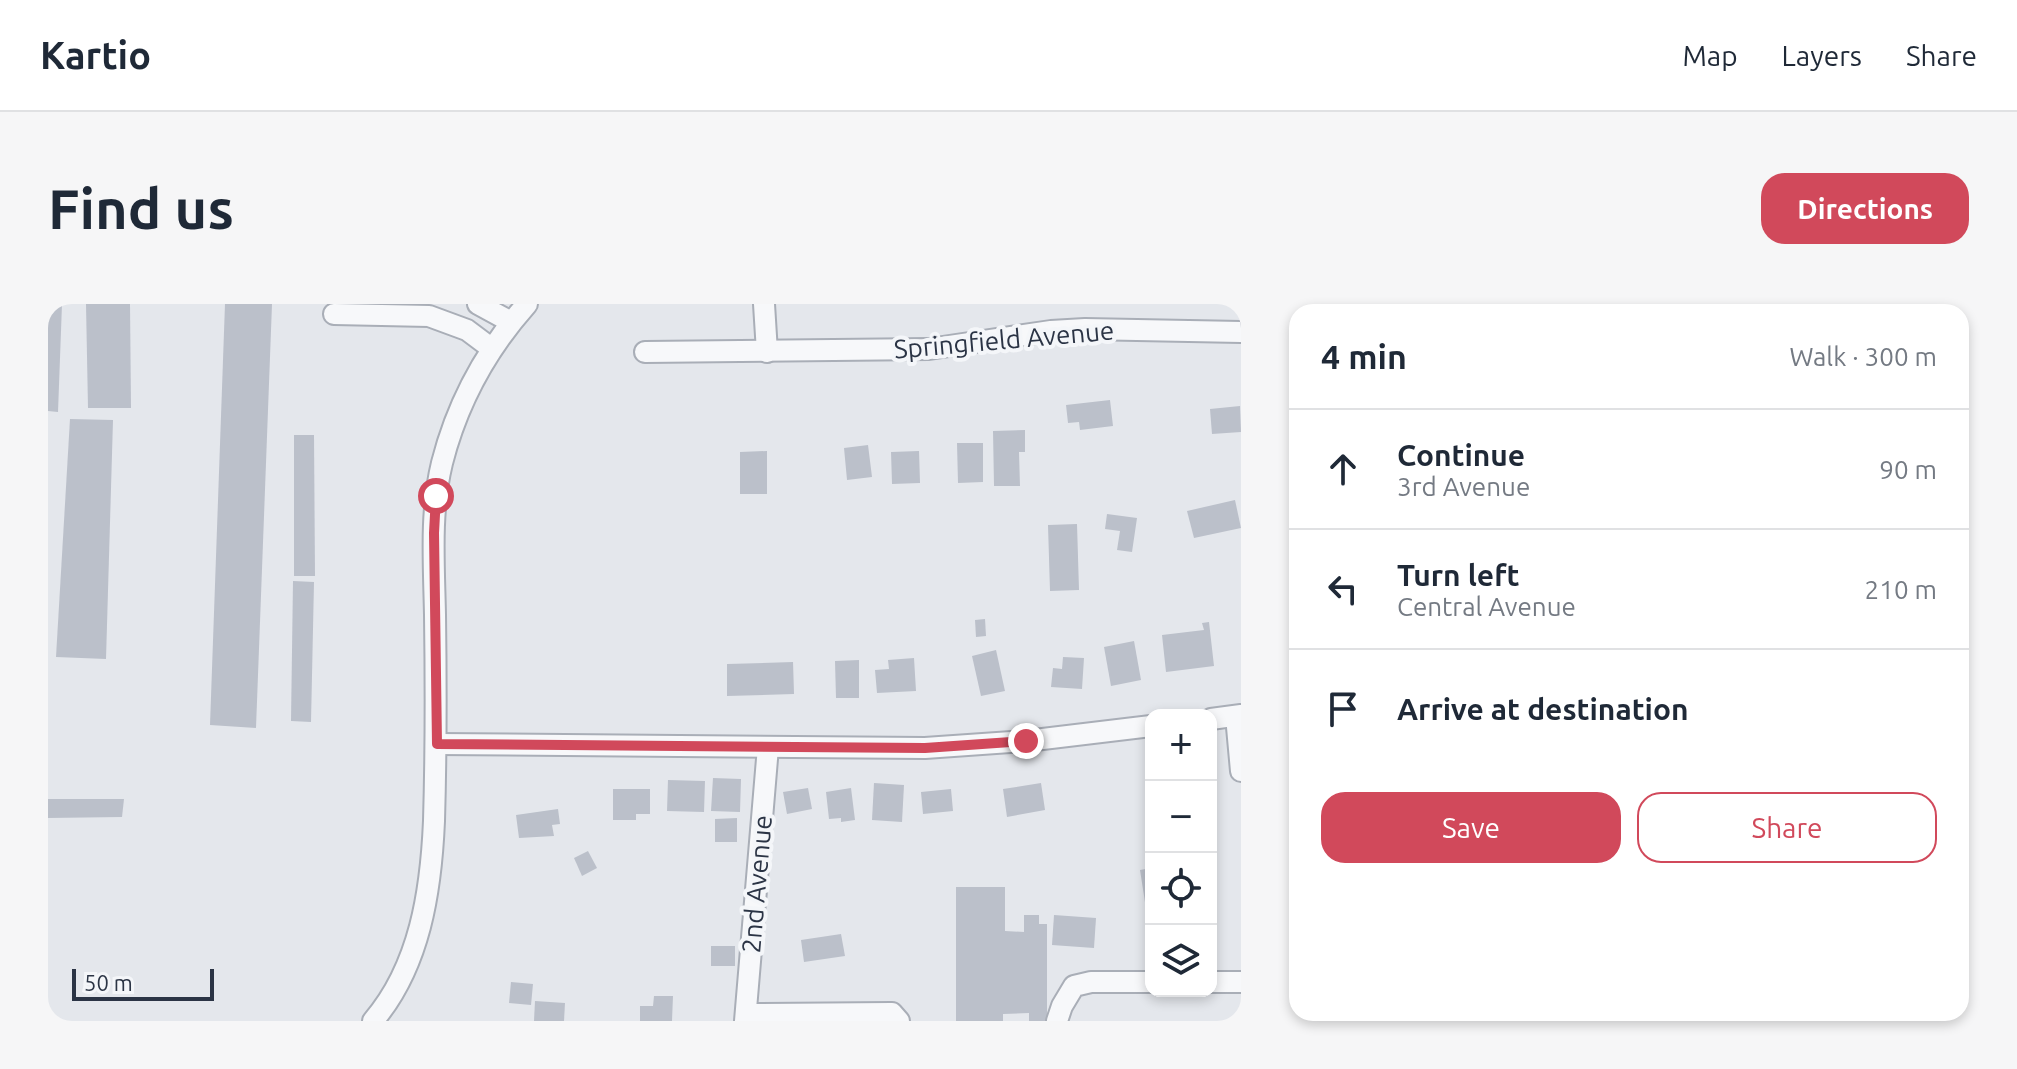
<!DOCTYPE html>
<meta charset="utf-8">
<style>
:root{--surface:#fff;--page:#f6f6f7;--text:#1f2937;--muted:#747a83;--line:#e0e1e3;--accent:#d1495b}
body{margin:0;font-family:Ubuntu,sans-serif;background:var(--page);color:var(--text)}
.controls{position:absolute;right:24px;bottom:24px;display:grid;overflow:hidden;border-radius:16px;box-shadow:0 4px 12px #0003}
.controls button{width:72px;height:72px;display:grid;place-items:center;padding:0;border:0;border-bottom:2px solid var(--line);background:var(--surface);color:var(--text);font:40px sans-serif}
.scale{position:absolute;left:24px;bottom:20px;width:142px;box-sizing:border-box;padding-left:8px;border:4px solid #2b3445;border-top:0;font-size:22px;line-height:28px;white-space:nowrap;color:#2b3445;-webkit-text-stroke:6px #f4f6f9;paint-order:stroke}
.stop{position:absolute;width:24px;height:24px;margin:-18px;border:6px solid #d1495b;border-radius:50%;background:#fff}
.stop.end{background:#d1495b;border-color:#fff;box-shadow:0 2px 8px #0008}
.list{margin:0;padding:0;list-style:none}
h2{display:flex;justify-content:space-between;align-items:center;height:104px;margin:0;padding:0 32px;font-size:34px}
h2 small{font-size:26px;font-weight:400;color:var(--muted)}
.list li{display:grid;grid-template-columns:52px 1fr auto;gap:24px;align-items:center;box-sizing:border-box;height:120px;padding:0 32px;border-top:2px solid var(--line)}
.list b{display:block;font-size:30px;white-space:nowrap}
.list p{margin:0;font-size:26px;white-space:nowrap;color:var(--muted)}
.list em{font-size:26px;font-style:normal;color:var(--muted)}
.actions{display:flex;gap:16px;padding:24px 32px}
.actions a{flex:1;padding:18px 0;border:2px solid var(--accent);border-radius:24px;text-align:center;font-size:28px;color:var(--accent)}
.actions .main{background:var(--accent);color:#fff}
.icon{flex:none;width:44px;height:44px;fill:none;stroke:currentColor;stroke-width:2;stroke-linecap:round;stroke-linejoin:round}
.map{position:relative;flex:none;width:1193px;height:717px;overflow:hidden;border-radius:24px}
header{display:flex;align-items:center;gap:48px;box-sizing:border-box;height:112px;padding:0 40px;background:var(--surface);border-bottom:2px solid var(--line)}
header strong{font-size:38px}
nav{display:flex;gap:44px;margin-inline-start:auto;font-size:28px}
.intro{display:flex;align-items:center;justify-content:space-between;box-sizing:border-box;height:192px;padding:0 48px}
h1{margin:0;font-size:56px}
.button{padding:20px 36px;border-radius:24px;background:var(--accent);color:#fff;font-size:28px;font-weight:700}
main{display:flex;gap:48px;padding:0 48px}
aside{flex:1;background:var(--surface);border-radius:24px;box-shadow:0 4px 12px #0003}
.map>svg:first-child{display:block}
</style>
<header>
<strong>Kartio</strong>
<nav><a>Map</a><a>Layers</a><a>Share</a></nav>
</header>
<div class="intro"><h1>Find us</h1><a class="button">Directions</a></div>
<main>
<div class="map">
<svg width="1193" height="717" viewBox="0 0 1193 717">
<rect width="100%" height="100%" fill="#e4e7ec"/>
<g fill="#bbc0ca">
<polygon points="0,0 14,0 10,108 0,107"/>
<polygon points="38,0 82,0 83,104 40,104"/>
<polygon points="177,0 224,0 208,424 162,421"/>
<polygon points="1062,96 1065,122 1032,126 1031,118 1020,119 1018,101"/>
<polygon points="1192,102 1193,128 1164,130 1162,105"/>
<polygon points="22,115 65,116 58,355 8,353"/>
<polygon points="977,126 977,148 971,148 972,182 946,182 945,127"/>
<polygon points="246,131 266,131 267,272 246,272"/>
<polygon points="909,139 935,139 935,178 910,179"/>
<polygon points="820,141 824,173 799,176 796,144"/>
<polygon points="719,147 719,190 692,190 692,148"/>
<polygon points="871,147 872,179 844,180 843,148"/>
<polygon points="1187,196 1193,224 1146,234 1139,207"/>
<polygon points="1059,210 1089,214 1084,248 1069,246 1072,227 1057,225"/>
<polygon points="1029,220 1031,286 1002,287 1000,221"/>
<polygon points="245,277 266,278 263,418 243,417"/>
<polygon points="937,315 938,332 928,333 927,316"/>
<polygon points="1161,318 1166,362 1118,368 1114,331 1156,326 1154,319"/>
<polygon points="1086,337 1093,376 1063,382 1056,343"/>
<polygon points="948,346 957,387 933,392 924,352"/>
<polygon points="1015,353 1036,354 1034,385 1003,383 1005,364 1014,365"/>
<polygon points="866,354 868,387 829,389 827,366 841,365 840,356"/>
<polygon points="811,356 811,394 788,394 787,357"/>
<polygon points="745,358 746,390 679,392 679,360"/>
<polygon points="665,474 693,475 692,508 663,507"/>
<polygon points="620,476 657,477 656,508 619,507"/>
<polygon points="826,479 856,481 854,518 824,516"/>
<polygon points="993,479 997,506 959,513 955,485"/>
<polygon points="760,484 764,505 739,510 735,488"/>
<polygon points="803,484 807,516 793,518 793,514 781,515 778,488"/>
<polygon points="565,485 602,485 602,510 588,510 588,516 565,516"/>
<polygon points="903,485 905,507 875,510 873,488"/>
<polygon points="0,495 76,495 74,513 0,514"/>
<polygon points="510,505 512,520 504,521 506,532 471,534 468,511"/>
<polygon points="689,514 689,538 667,538 667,515"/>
<polygon points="540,547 549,564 534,572 526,554"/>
<polygon points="1103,564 1103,624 1101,624 1092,566"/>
<polygon points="908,583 957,583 957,627 976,628 976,611 991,611 991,620 999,620 999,717 981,717 981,709 955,710 955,717 908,717"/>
<polygon points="1006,611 1048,614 1046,644 1004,641"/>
<polygon points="793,630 797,652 756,658 753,636"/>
<rect x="663" y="642" width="24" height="20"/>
<polygon points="463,678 485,680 483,701 461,699"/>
<polygon points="606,692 625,692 624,717 592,717 592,702 605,702"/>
<polygon points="487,697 517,699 516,717 486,717"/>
</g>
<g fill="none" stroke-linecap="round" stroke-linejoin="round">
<g stroke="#a9aeb7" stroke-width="24">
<g id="minor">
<polyline points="430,0 463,18"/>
<polyline points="716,0 719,48"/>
<polyline points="286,10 381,12 419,26 443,44"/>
<polyline points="597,48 881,45 1003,27 1037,25 1193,28"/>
<polyline points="1188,412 1193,467"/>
<polyline points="1163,415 1193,411"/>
<polyline points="389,440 877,444 978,437 1103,422"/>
<polyline points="1163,678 1193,678"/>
<polyline points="698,710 844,709 851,717"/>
<path d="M325,717C372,662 383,587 386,517C388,448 388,380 387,311C386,260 382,208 394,159C409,100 439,45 479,0"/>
<polyline points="697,717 720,443"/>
<polyline points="1009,717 1014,702 1026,682 1043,678 1103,678"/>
</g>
</g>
<use href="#minor" stroke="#f7f8fa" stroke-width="20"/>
</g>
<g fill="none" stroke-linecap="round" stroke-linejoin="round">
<polyline stroke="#d1495b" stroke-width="10" points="388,192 386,229 389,440 877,444 978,437"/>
</g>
<g text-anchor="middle" stroke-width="8" stroke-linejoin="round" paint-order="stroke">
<g font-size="26" fill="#2b3445" stroke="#f4f6f9">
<text transform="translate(956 36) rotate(-5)" y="9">Springfield Avenue</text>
<text transform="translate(709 580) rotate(-85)" y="9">2nd Avenue</text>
</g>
</g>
</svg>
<div class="controls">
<button>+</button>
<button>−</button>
<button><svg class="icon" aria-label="locate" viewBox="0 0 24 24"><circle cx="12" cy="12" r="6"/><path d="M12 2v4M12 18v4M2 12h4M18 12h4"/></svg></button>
<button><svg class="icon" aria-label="layers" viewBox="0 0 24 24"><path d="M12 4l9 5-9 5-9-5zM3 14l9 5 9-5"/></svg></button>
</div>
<div class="scale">50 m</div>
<div class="stop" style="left:388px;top:192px"></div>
<div class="stop end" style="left:978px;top:437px"></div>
</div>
<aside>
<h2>4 min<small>Walk · 300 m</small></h2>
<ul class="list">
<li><svg class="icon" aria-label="ahead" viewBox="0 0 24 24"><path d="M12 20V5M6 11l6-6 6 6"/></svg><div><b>Continue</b><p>3rd Avenue</p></div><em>90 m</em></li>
<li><svg class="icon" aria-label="left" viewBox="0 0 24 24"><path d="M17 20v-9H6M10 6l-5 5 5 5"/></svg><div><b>Turn left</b><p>Central Avenue</p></div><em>210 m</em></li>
<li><svg class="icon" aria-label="arrive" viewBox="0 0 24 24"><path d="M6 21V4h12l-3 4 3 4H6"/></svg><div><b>Arrive at destination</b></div></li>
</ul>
<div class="actions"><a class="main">Save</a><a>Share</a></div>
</aside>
</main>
